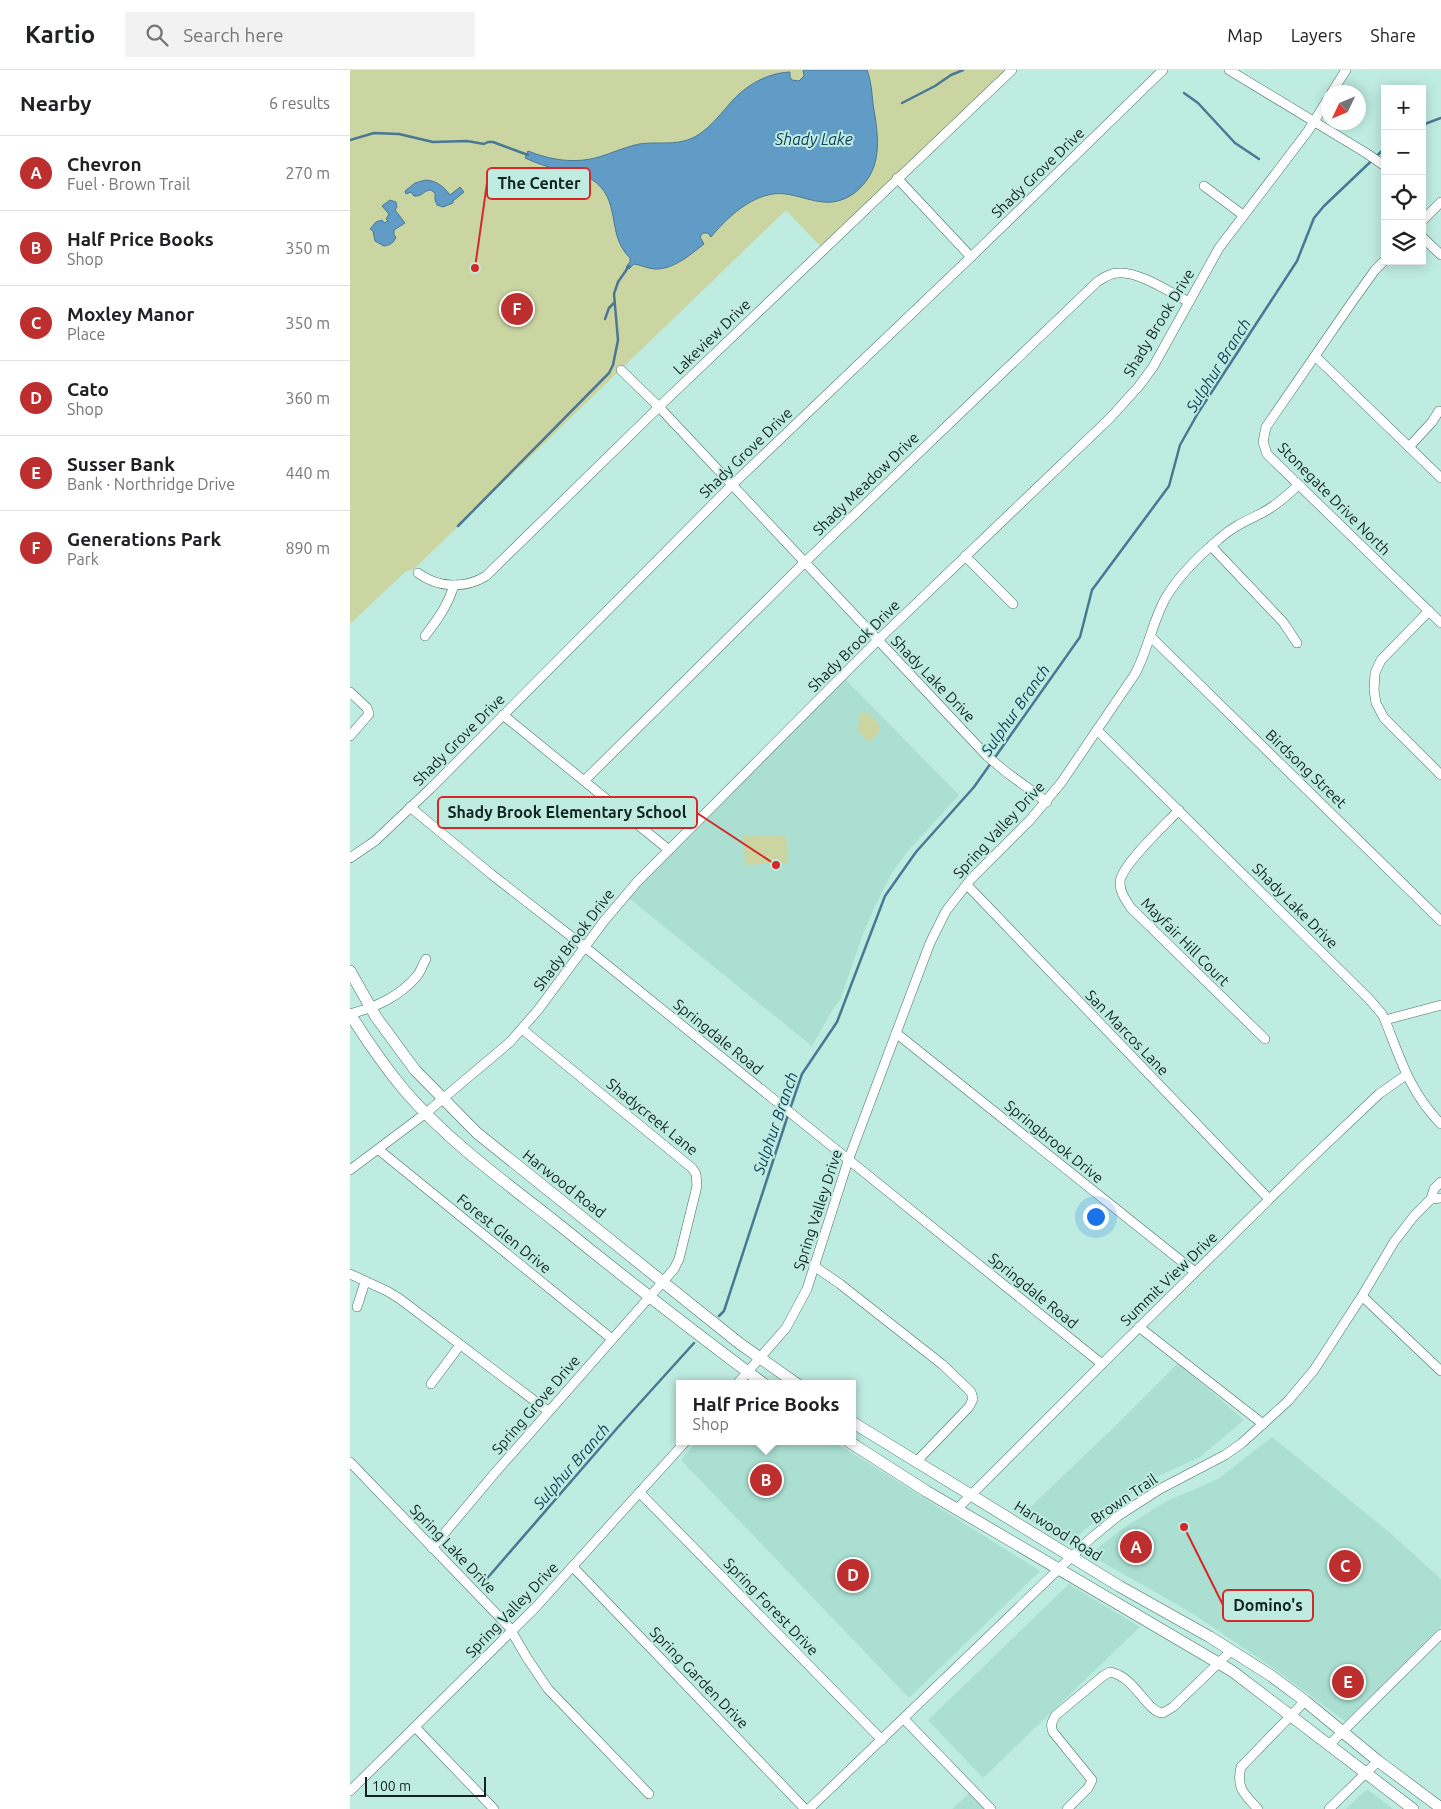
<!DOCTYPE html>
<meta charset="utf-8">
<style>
:root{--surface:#fff;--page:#f2f2f2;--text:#202124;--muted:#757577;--line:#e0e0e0;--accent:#bd2e2e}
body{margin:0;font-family:Ubuntu,sans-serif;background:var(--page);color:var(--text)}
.controls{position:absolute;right:15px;top:15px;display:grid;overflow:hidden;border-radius:0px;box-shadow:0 2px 12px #0003}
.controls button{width:45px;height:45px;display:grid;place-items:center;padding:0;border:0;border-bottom:1px solid var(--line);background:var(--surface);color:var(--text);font:25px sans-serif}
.compass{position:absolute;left:971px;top:15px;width:45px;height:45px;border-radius:50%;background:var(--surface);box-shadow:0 2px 12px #0003;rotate:226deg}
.scale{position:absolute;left:15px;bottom:12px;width:121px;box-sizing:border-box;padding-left:5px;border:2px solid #132420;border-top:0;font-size:14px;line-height:18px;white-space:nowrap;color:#132420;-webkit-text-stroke:4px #bfece1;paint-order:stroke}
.you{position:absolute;left:745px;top:1146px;width:18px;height:18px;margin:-12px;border:4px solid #fff;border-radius:50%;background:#1a73e8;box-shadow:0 0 0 8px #1a73e833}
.badge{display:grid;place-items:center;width:32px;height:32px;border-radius:50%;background:var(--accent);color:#fff;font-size:16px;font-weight:700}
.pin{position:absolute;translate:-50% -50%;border:2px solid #fff;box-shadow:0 1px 5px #0006}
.popup{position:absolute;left:326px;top:1310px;width:180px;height:65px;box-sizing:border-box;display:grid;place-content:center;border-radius:0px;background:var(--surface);filter:drop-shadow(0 1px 4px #0005);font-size:16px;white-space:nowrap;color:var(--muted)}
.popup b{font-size:19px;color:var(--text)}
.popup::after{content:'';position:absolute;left:50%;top:100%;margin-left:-10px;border:10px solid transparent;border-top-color:var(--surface)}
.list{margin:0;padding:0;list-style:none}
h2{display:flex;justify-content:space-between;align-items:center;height:65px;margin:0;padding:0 20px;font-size:21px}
h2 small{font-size:16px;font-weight:400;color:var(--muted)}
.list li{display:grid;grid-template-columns:32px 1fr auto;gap:15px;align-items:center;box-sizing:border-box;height:75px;padding:0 20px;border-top:1px solid var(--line)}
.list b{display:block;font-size:19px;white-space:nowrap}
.list p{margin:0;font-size:16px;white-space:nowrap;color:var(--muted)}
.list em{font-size:16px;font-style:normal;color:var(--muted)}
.icon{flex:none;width:28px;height:28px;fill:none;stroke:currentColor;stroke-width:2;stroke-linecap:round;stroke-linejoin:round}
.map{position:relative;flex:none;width:1091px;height:1739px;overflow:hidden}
header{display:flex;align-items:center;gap:30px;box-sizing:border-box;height:70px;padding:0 25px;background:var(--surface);border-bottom:1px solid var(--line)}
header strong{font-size:24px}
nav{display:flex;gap:28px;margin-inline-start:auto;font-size:18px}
.search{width:350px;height:45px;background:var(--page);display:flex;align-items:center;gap:12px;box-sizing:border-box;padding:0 18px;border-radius:0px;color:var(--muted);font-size:19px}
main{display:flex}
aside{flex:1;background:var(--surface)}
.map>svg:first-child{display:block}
</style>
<header>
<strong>Kartio</strong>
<div class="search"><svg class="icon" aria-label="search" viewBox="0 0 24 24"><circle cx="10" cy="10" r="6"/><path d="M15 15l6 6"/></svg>Search here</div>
<nav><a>Map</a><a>Layers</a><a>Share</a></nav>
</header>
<main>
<aside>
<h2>Nearby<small>6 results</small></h2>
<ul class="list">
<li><span class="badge">A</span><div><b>Chevron</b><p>Fuel · Brown Trail</p></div><em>270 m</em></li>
<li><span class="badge">B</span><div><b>Half Price Books</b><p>Shop</p></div><em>350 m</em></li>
<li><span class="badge">C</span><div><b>Moxley Manor</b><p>Place</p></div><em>350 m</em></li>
<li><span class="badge">D</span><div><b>Cato</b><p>Shop</p></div><em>360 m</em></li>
<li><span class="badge">E</span><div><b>Susser Bank</b><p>Bank · Northridge Drive</p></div><em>440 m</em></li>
<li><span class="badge">F</span><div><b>Generations Park</b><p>Park</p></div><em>890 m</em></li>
</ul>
</aside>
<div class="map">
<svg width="1091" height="1739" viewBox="0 0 1091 1739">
<rect width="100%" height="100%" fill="#bfece1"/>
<g fill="#aadfd2">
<polygon points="492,606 609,725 557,782 543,801 527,832 513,864 490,930 484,937 462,976 275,825"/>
<polygon points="828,1293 894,1350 850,1387 804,1408 766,1433 724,1469 715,1473 672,1445 760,1361"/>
<polygon points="922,1367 1039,1462 1091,1509 1091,1556 996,1652 923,1598 842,1543 747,1489 746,1480 770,1460 817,1431 868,1409"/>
<polygon points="347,1371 483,1371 690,1501 559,1628 331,1390"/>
<polygon points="719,1514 790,1557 633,1708 578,1650"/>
<polygon points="1017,1719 1043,1739 996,1739"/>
<polygon points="623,1720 641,1739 602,1739"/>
</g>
<g fill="#cad5a2">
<polygon points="0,0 662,0 473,179 436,140 64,499 55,502 0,554"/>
<polygon points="510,643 519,644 529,655 529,662 519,672 508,661"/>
<polygon points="436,765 438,793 395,795 393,766"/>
</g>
<g fill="#619cc6" stroke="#4a7894">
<path d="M453,0H517C521,10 522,23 523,34C528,64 534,96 509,119C502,126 492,131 482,132C460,134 440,119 418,125C396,130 375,150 361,167L358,163H353L350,167L354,174C340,185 323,200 304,199C296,198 291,195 284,194L279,199L276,197L280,192V188C255,164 273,129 241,109C231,102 219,102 208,99C197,97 186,93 175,88L178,81C201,90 224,94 249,87C262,83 275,77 289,74C309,71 329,77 348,65C362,56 372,42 383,30C398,14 418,3 440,2V7L442,10L449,11L454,6Z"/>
<path d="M76,110C87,111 93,116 100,125L110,117L114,122L103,131V133L93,137L87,135L85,130V123L81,120C74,120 72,127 64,126L61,122L56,124L55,121L65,113Z"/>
<path d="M40,130L46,132L47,137L45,140L55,153L44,160V165L46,167C44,173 40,175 34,176L25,171L23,161L20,159L26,152L32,150L34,153L38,151L36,149L39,144L32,136Z"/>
</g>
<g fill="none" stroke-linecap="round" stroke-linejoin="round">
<g stroke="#4a7894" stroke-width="2.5">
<polyline points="834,23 848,33 885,73 909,89"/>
<polyline points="552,33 585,16 601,5 613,0"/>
<polyline points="1072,55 1091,48"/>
<polyline points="0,70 24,63 49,64 83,72 117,71 134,74 138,72 143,72 178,85"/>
<polyline points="255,249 259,238 264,233"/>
<polyline points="108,456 259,303 263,295 268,270 264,224 268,212 279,196"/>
<polyline points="440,1039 452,1004 487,952 535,826 566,782 624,717 730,567 742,520 819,416 830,375 848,343 947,191 964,148 974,136 1035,78"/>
<polyline points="369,1246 374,1241 438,1045"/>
<polyline points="134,1512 269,1356 344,1273"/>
</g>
<g stroke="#456e65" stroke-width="10">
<g id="minor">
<polyline points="879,0 1016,83 1035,96"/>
<polyline points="982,22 996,0"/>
<polyline points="547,108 621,187"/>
<polyline points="854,116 893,145"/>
<polyline points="1072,151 1091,132"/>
<polyline points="1072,167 1091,185"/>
<polyline points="1035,190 1025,200 1000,235 916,357 913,372 917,384 1091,553"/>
<polyline points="965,286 1091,408"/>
<polyline points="271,300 309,337 637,686 656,702 697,732"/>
<polyline points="1059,377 1082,352 1089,341"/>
<polyline points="861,476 933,552 947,573"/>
<polyline points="615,486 663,534"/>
<path d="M68,503C88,518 115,519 136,506L314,332L662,0"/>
<polyline points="1079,541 1031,590 1025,603 1024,620 1026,633 1034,648 1091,705"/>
<path d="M75,566C88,549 98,535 104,515"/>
<polyline points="801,567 1091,851"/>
<polyline points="0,622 17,638 19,644 0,666"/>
<polyline points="153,645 319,780"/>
<path d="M747,660L1019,929L1032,944L1035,950C1051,991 1060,1022 1091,1054"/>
<path d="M235,710L455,492L747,212C753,208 760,203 768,203C789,201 821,223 839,232"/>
<polyline points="60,737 141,804 236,878 752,1294"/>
<path d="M829,740C816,754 769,797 770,813C770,823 776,830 781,838L915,969"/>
<polyline points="0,788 25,771 81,718 382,415 621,187 813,0"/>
<polyline points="617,815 919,1129"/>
<path d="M0,944C26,937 49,927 67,906C71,901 73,894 76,889"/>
<polyline points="1035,950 1091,935"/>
<polyline points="546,963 845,1202"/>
<polyline points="29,1080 262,1269"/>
<polyline points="0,1100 76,1043 160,972 188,940 254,851 287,812 527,571 760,348 789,316 803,297 869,178 958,61 978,29"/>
<polyline points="1081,1129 1091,1128"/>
<polyline points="464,1196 490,1214 593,1295 621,1322 623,1329 619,1337 566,1392"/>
<polyline points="0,1204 37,1221 50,1229 198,1341"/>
<polyline points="1012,1226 1091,1301"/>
<polyline points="7,1237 15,1212"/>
<polyline points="789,1257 913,1354"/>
<polyline points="81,1314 110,1275"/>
<path d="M387,1314L436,1258L457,1219L498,1091L580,873L596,841L620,810L680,750L711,713L785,604C798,580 802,553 815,529C827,508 850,485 869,469C882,457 896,451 912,443C925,436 937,426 948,415"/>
<polyline points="0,1392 159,1557 177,1588 198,1619 299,1724"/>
<polyline points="290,1423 532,1670"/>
<polyline points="607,1439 752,1294 951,1098 1029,1024 1056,1005"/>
<polyline points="82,1478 144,1404 324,1199 329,1189 347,1116 346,1104 342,1098 172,959"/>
<polyline points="223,1497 455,1739"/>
<polyline points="554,1649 641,1739"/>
<polyline points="65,1657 144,1739"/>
<polyline points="979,1675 1091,1564"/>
<polyline points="0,1721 185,1538 336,1371"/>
<polyline points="459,1739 740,1469 768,1446 810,1419 875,1385 892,1373 938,1331 964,1300 1012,1226 1044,1172 1064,1146 1081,1129 1084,1119 1091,1112"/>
<path d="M717,1739L738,1718L742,1710L703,1662C700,1655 702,1651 706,1645L753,1606L760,1602C786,1607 796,1642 813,1643L823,1637L882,1580"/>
<path d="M908,1739C894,1724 886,1718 891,1697L955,1631"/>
<polyline points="979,1739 1028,1691"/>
</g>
</g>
<g stroke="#456e65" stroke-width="12">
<g id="major">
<polyline points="0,901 26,947 65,1000 127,1063 389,1273 447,1314"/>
<path d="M0,944C17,971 35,997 55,1021C99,1072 155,1112 207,1153C275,1208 344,1262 414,1314"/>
<polyline points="502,1352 769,1516 860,1567 920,1605 955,1631 1028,1691 1091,1738"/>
<polyline points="498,1371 576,1421 882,1601 1063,1739"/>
</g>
</g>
<use href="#minor" stroke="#fff" stroke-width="9"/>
<use href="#major" stroke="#fff" stroke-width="11"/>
</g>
<g text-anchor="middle" stroke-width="4" stroke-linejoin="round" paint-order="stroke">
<g font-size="15" fill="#132420" stroke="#bfece1">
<text transform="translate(688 103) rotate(-44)" y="5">Shady Grove Drive</text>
<text transform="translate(809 253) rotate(-59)" y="5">Shady Brook Drive</text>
<text transform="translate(362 267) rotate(-44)" y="5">Lakeview Drive</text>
<text transform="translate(396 383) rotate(-44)" y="5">Shady Grove Drive</text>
<text transform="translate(516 414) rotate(-44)" y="5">Shady Meadow Drive</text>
<text transform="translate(984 429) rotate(45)" y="5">Stonegate Drive North</text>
<text transform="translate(504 576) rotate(-45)" y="5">Shady Brook Drive</text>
<text transform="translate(583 609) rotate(46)" y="5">Shady Lake Drive</text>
<text transform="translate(109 670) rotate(-45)" y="5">Shady Grove Drive</text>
<text transform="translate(956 699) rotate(44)" y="5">Birdsong Street</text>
<text transform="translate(649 760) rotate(-47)" y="5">Spring Valley Drive</text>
<text transform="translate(945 836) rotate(45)" y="5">Shady Lake Drive</text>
<text transform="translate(224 870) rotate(-53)" y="5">Shady Brook Drive</text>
<text transform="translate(835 872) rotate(45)" y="5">Mayfair Hill Court</text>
<text transform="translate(777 963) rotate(46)" y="5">San Marcos Lane</text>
<text transform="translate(368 967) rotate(39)" y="5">Springdale Road</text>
<text transform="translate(302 1047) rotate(39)" y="5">Shadycreek Lane</text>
<text transform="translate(704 1072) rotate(39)" y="5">Springbrook Drive</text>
<text transform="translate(214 1114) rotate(38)" y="5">Harwood Road</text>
<text transform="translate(468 1140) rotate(-72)" y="5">Spring Valley Drive</text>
<text transform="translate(154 1164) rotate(39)" y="5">Forest Glen Drive</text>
<text transform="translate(819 1209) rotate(-44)" y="5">Summit View Drive</text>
<text transform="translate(683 1221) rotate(39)" y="5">Springdale Road</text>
<text transform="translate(186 1335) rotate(-49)" y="5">Spring Grove Drive</text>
<text transform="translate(774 1429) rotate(-34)" y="5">Brown Trail</text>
<text transform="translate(708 1461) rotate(32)" y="5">Harwood Road</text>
<text transform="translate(103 1479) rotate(46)" y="5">Spring Lake Drive</text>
<text transform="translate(421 1537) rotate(46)" y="5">Spring Forest Drive</text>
<text transform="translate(162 1540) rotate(-46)" y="5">Spring Valley Drive</text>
<text transform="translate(349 1608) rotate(46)" y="5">Spring Garden Drive</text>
</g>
<g font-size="16" font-style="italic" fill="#12415e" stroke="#bfece1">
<text x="464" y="75">Shady Lake</text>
<text transform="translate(868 295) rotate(-58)" y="6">Sulphur Branch</text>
<text transform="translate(665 640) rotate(-55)" y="6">Sulphur Branch</text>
<text transform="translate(425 1053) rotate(-71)" y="6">Sulphur Branch</text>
<text transform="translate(221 1396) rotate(-49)" y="6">Sulphur Branch</text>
</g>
</g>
<path fill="none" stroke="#d62828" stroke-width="2" d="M125 198L137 113M426 795L347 743M834 1457L873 1535"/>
<g fill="#d62828" stroke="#bfece1" stroke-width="2">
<circle cx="125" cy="198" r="5"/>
<circle cx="426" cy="795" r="5"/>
<circle cx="834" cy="1457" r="5"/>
</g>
<g fill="#bfece1" stroke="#d62828" stroke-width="2">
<rect x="137" y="98" width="103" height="31" rx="5"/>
<rect x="88" y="727" width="259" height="31" rx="5"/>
<rect x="873" y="1520" width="90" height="31" rx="5"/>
</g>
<g font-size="16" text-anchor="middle" font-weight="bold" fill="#132420">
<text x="189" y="119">The Center</text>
<text x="217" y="748">Shady Brook Elementary School</text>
<text x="918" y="1541">Domino's</text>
</g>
</svg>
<div class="controls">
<button>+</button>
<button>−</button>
<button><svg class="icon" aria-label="locate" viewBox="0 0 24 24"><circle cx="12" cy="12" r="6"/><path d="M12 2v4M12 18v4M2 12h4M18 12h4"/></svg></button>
<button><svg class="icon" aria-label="layers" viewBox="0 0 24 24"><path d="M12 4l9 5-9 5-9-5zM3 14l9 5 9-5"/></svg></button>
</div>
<svg class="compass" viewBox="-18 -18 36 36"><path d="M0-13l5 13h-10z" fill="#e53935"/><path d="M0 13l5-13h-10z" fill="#757577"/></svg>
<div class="scale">100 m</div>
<div class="you"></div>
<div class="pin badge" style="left:786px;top:1477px">A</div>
<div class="pin badge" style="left:416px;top:1410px">B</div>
<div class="popup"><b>Half Price Books</b>Shop</div>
<div class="pin badge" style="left:995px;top:1496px">C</div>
<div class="pin badge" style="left:503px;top:1505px">D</div>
<div class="pin badge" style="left:998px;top:1612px">E</div>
<div class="pin badge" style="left:167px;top:239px">F</div>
</div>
</main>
